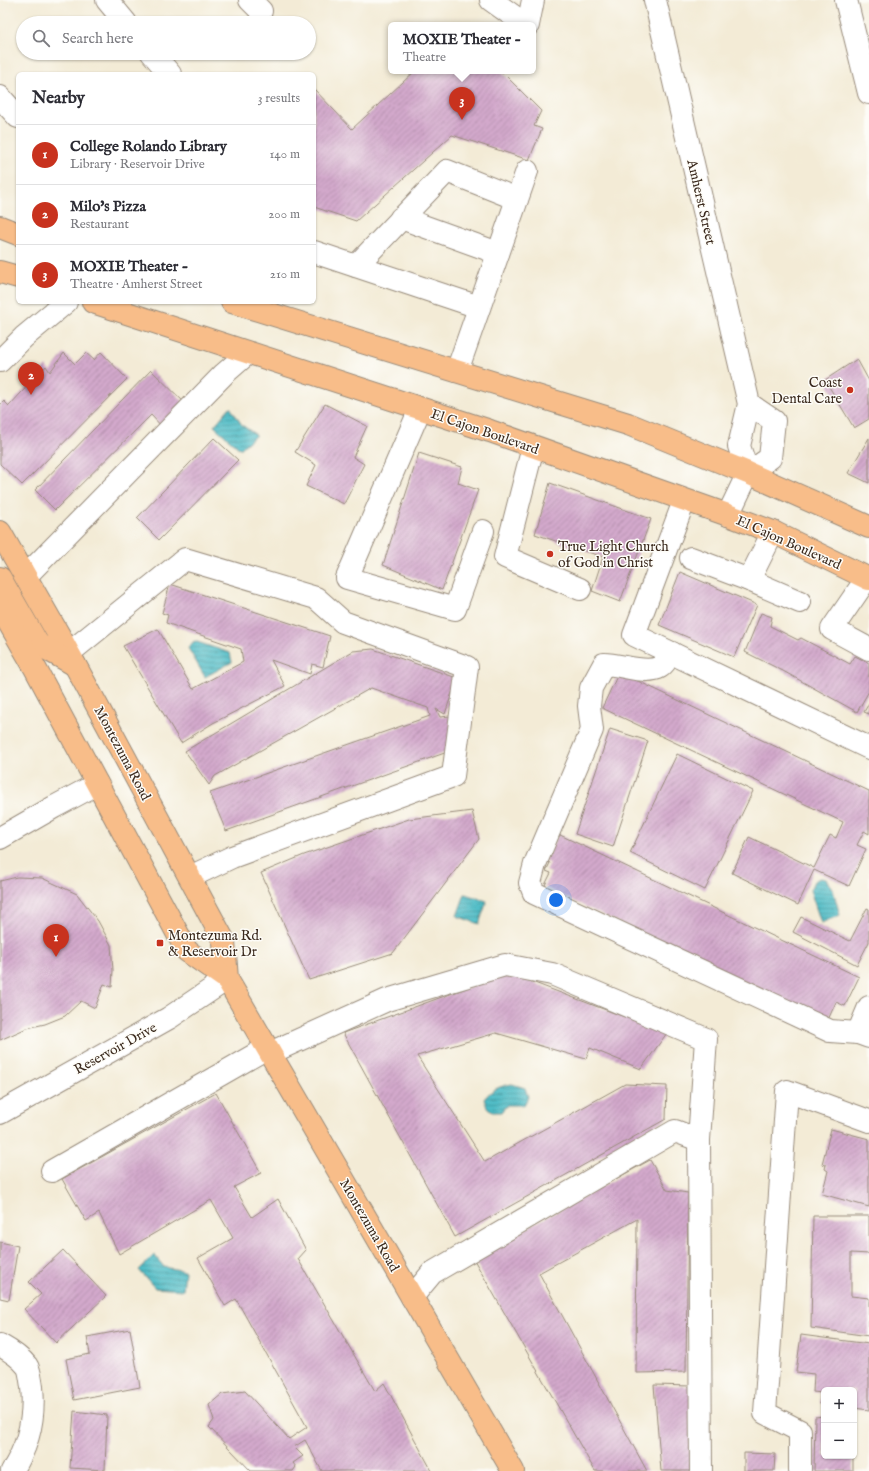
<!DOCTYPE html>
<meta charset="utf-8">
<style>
:root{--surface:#fff;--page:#f7f7f7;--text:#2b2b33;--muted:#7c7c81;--line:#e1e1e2;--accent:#c8321e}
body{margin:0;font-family:"IM FELL English",serif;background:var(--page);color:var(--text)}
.controls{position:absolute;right:12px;bottom:12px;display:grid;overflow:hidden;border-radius:6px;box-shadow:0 1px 3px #0004}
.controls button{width:36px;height:36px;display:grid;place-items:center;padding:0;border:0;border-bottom:1px solid var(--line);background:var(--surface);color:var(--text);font:20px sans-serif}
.you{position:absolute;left:556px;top:900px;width:14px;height:14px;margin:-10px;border:3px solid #fff;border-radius:50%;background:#1a73e8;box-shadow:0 0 0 6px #1a73e833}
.badge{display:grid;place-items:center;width:26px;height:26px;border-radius:50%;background:var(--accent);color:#fff;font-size:13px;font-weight:700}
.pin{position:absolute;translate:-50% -33px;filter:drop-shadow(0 1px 2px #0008)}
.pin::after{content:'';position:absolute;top:21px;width:14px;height:12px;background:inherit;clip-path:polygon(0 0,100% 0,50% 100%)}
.popup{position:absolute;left:388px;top:22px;width:148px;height:52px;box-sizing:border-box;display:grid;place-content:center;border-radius:6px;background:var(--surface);filter:drop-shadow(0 1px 3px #0005);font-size:13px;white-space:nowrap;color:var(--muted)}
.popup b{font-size:15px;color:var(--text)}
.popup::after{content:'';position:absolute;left:50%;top:100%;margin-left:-8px;border:8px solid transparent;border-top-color:var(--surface)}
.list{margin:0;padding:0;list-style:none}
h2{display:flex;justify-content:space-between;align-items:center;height:52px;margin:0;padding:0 16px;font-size:17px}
h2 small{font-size:13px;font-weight:400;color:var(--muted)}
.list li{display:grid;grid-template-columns:26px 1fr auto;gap:12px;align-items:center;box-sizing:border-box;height:60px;padding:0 16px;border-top:1px solid var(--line)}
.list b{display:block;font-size:15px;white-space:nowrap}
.list p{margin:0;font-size:13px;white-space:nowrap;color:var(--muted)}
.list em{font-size:13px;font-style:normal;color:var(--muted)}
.icon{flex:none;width:22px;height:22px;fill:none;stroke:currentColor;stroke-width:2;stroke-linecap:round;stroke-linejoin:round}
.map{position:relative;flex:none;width:869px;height:1471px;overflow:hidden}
.search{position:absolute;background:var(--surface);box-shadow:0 1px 3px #0004;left:16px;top:16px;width:300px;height:44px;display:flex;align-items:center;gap:10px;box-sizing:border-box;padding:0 14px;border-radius:22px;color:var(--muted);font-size:15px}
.panel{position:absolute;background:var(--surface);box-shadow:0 1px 3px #0004;left:16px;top:72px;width:300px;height:232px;border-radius:6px}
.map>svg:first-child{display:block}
</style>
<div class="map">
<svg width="869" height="1471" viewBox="0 0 869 1471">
<defs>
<pattern id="water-rules" width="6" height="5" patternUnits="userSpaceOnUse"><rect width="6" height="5" fill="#4ebcc6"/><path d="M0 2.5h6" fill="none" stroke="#4299a0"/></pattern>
<pattern id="building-hatch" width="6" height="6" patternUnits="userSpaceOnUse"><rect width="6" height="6" fill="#d3a9cc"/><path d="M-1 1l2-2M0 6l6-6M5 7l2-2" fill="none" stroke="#ac8aa5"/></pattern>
</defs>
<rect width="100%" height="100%" fill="#fdfcf7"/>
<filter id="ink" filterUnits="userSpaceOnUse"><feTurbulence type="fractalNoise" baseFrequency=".025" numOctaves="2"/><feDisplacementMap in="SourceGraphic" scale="8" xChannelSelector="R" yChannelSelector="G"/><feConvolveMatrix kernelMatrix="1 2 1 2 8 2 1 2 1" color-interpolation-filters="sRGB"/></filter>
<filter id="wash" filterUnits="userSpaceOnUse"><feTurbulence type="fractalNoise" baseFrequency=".012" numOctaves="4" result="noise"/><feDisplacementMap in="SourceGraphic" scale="16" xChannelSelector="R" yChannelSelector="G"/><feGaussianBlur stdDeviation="0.9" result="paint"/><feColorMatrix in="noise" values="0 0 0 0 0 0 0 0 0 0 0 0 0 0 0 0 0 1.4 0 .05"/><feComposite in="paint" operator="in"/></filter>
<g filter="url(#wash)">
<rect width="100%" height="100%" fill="#f3ebd6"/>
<g fill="url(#water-rules)" stroke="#447372">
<polygon points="230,407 242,425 256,435 240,449 214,426"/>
<polygon points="194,641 230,653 232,662 205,677 188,648"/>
<polygon points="820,878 826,879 833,890 840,915 821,923 810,890 814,881"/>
<polygon points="465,894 487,901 479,924 457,916"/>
<path d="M512,1084L525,1088L528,1097L524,1105H507L501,1112H492L487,1107L484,1099C492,1089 500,1086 512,1084Z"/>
<polygon points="154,1255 164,1267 185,1271 183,1290 155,1288 139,1270"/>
</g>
<g id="blocks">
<g fill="url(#building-hatch)">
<polygon points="415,71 501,71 541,111 534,126 542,129 529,160 452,135 356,221 314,207 314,89 352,129"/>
<polygon points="101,352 127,379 22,485 0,464 0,405 4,401 9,406 46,366 50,372 64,353 75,364 86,353 94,360"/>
<polygon points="857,359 869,381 869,419 854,428 825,380"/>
<polygon points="151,370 188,406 164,429 151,415 55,510 35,490"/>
<polygon points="325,404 367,426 353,457 364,464 344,504 306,486 316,465 295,452"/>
<polygon points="214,438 238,460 159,540 137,518"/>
<polygon points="869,438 869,483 848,473"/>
<polygon points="419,453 462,467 458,483 478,490 442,590 383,565"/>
<polygon points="550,483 651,519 620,602 592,591 603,557 535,534"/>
<polygon points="680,572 757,605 734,657 659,625"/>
<polygon points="170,584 330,636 323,667 312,664 310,674 271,660 285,686 213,723 181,743 123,646 158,629 193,689 243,662 241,649 166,623 168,615 162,613"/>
<polygon points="761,613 772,617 770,626 798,640 801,638 850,664 855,656 869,663 869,691 857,712 783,671 745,652"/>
<polygon points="373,649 457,678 445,714 436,709 440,717 450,716 453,750 226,831 210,793 430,716 428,708 371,688 215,776 209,785 185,751 353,651"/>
<polygon points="619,672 869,791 869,834 864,831 857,845 866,849 849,886 814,870 798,905 732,873 749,837 814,868 830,835 836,838 843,822 602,708"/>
<polygon points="869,703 869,714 864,712"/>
<polygon points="610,729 648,741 613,847 575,834"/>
<polygon points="677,754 753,791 705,890 630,853"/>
<polygon points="472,811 479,839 393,953 309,980 261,873 304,855 409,819"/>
<polygon points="558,834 859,977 845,1006 836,1002 827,1022 544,887 551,873 546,871 550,863 545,861"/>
<polygon points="17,877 42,878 77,894 98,921 111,945 113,970 112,987 104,984 95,1008 81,1001 65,1016 45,1024 27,1028 0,1040 0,881"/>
<polygon points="867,908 869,909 869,942 857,965 793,932 801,917 850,941"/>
<polygon points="508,973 667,1033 641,1069 590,1048 586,1059 496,1033 417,1056 485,1162 625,1084 667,1086 666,1119 455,1237 343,1033"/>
<polygon points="216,1093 261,1173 234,1187 252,1217 278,1199 306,1250 298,1259 375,1391 384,1383 432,1471 322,1471 305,1440 294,1447 303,1456 293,1463 296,1467 293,1471 251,1471 209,1427 214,1420 209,1405 222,1394 245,1391 289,1439 307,1427 236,1299 225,1306 198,1258 233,1238 211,1200 119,1254 99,1213 86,1221 62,1179"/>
<polygon points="831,1129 869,1139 869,1207 822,1194 828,1171 825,1169 826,1165 822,1164"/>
<polygon points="650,1160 667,1190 688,1193 686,1372 636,1373 637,1219 539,1273 647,1471 595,1471 473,1258"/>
<polygon points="813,1216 869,1216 869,1254 851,1253 851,1296 869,1298 869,1336 811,1328"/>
<polygon points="0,1242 18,1246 9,1300 0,1298"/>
<polygon points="63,1250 106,1296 56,1343 24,1309 41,1294 29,1282"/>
<polygon points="130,1329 140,1387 74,1400 66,1359 90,1354 87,1337"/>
<polygon points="801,1335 869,1344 869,1410 854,1408 854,1390 824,1390 824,1404 820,1403 822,1393 813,1392 814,1374 796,1372"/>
<polygon points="654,1385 691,1386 691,1471 661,1471"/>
<polygon points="74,1411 107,1415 105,1470 70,1468"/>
<polygon points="824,1416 824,1456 853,1456 853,1471 814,1471 815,1417"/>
<polygon points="744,1453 775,1454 774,1471 744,1471"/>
</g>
</g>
</g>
<g filter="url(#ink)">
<use href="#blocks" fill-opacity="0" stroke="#978a7a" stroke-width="1"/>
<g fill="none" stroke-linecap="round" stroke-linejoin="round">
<g stroke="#978a7a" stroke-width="24">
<g id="minor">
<polyline points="107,0 126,23"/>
<polyline points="250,0 261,11"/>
<polyline points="491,0 526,25"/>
<polyline points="655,0 749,404 739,446 748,473"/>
<polyline points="846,0 869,93"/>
<polyline points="528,25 533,0"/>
<polyline points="152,53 170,74"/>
<polyline points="0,97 18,117"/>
<polyline points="401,218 498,253"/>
<polyline points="314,252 479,307"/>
<polyline points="356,266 447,171 517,199"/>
<polyline points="0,361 24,337 66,302"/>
<polyline points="457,371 527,171"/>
<polyline points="420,409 347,578 455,609 483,531"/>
<polyline points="533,447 505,557 580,589"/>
<polyline points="684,501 634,635 869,748"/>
<polyline points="728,515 748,473 770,458 774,421 749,404"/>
<polyline points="691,558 749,580 800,602"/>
<polyline points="26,576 224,374 248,353"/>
<polyline points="867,578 832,629 869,649"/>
<polyline points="749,580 773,532"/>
<polyline points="69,653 185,559 316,598 343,622 467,667 453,776 232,857 190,877"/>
<path d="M672,653C668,657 664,665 660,667C646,675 621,664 604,664L591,688L589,706L592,730L535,864L530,883L534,893L830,1031L858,1033L869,1037"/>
<polyline points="0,838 54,807 97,784"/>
<polyline points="858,1033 869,1007"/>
<polyline points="270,1053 387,1000 505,965 552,974 706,1039 699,1140 701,1471"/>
<polyline points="0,1113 169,1018 227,979"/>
<polyline points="52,1171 267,1048"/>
<polyline points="412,1297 432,1273 675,1131 699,1140"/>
<path d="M0,1345C9,1350 21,1358 27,1366C30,1370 31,1381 32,1387C35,1417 29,1445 12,1471"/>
<polyline points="800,1471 800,1431 765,1413 787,1091 869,1121"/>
</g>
</g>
<g stroke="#978a7a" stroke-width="24">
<g id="major">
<polyline points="0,227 18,234"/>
<polyline points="0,272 18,277"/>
<polyline points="93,302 490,431 728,515 773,532 869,579"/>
<polyline points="232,302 628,424 748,473 869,527"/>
<polyline points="0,532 60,637 224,941 227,979"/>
<polyline points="0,578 38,644 75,665"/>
<polyline points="0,607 35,668 187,951 227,979 513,1471"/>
</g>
</g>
<use href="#minor" stroke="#fff" stroke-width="22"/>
<use href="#major" stroke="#f8bd89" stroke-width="22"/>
</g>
</g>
<g fill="#c8321e" stroke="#fdfcf7" stroke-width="1.5">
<circle cx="850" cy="390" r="4"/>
<circle cx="550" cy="554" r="4"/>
<rect x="156" y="939" width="8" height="8" rx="2"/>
</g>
<g text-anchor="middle" stroke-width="3" stroke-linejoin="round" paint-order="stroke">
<g font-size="14" fill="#3b2a1e" stroke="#fdfcf7">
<text transform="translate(702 202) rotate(77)" y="5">Amherst Street</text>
<text transform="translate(485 431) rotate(19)" y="5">El Cajon Boulevard</text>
<text transform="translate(789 542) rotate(24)" y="5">El Cajon Boulevard</text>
<text transform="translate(123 753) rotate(62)" y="5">Montezuma Road</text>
<text transform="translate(115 1048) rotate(-29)" y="5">Reservoir Drive</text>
<text transform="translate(370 1225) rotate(60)" y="5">Montezuma Road</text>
</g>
<g font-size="14" fill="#3b2a1e" stroke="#fdfcf7" text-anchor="start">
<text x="842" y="387" text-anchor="end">Coast<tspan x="842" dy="16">Dental Care</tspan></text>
<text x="558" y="551">True Light Church<tspan x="558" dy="16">of God in Christ</tspan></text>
<text x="168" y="940">Montezuma Rd.<tspan x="168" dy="16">&amp; Reservoir Dr</tspan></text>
</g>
</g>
</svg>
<div class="controls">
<button>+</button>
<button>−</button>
</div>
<div class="you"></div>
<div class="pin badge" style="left:56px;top:957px">1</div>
<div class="pin badge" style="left:31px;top:395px">2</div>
<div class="pin badge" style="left:462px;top:120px">3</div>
<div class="popup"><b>MOXIE Theater -</b>Theatre</div>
<div class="search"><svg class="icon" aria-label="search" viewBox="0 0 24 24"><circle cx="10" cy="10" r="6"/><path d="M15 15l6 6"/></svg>Search here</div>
<section class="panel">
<h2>Nearby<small>3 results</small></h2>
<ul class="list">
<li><span class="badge">1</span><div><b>College Rolando Library</b><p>Library · Reservoir Drive</p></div><em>140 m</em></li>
<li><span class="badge">2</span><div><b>Milo's Pizza</b><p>Restaurant</p></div><em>200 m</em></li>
<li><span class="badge">3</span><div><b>MOXIE Theater -</b><p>Theatre · Amherst Street</p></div><em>210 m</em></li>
</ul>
</section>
</div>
